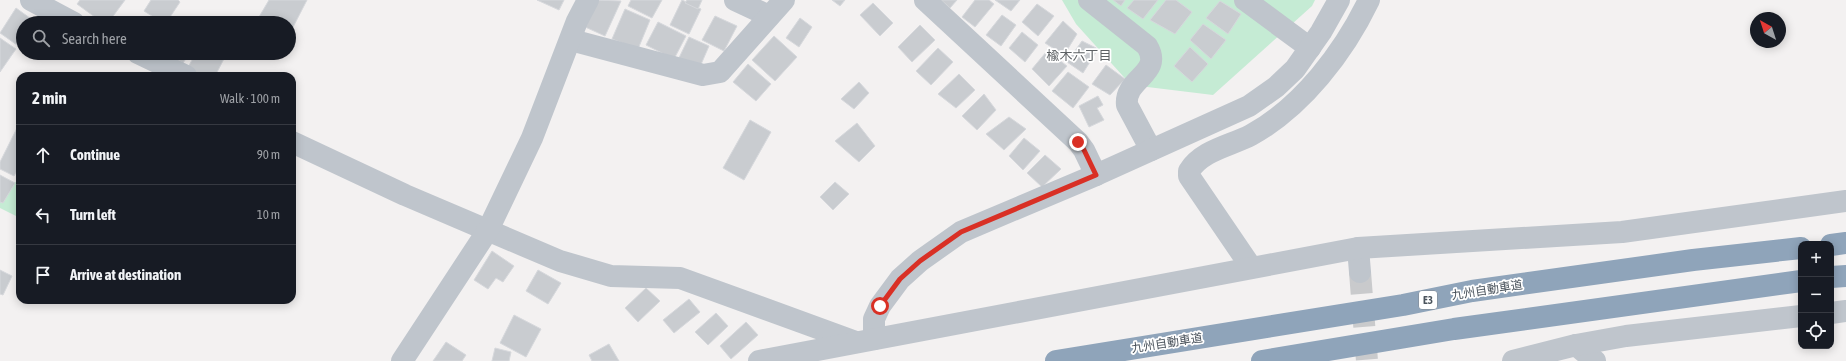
<!DOCTYPE html>
<meta charset="utf-8">
<style>
:root{--surface:#171b24;--page:#242831;--text:#f1f3f6;--muted:#9ea1a6;--line:#363941}
body{margin:0;font-family:"Asap Condensed","Noto Sans JP",sans-serif;background:var(--page);color:var(--text)}
.controls{position:absolute;right:12px;bottom:12px;display:grid;overflow:hidden;border-radius:8px;box-shadow:0 2px 10px #0003}
.controls button{width:36px;height:36px;display:grid;place-items:center;padding:0;border:0;border-bottom:1px solid var(--line);background:var(--surface);color:var(--text);font:20px sans-serif}
.compass{position:absolute;left:1750px;top:12px;width:36px;height:36px;border-radius:50%;background:var(--surface);box-shadow:0 2px 10px #0003;rotate:321deg}
.stop{position:absolute;width:12px;height:12px;margin:-9px;border:3px solid #d93025;border-radius:50%;background:#fff}
.stop.end{background:#d93025;border-color:#fff;box-shadow:0 1px 4px #0008}
.list{margin:0;padding:0;list-style:none}
h2{display:flex;justify-content:space-between;align-items:center;height:52px;margin:0;padding:0 16px;font-size:17px}
h2 small{font-size:13px;font-weight:400;color:var(--muted)}
.list li{display:grid;grid-template-columns:26px 1fr auto;gap:12px;align-items:center;box-sizing:border-box;height:60px;padding:0 16px;border-top:1px solid var(--line)}
.list b{display:block;font-size:15px;white-space:nowrap}
.list em{font-size:13px;font-style:normal;color:var(--muted)}
.icon{flex:none;width:22px;height:22px;fill:none;stroke:currentColor;stroke-width:2;stroke-linecap:round;stroke-linejoin:round}
.map{position:relative;flex:none;width:1846px;height:361px;overflow:hidden}
.search{position:absolute;background:var(--surface);box-shadow:0 2px 10px #0003;left:16px;top:16px;width:280px;height:44px;display:flex;align-items:center;gap:10px;box-sizing:border-box;padding:0 14px;border-radius:22px;color:var(--muted);font-size:15px}
.panel{position:absolute;background:var(--surface);box-shadow:0 2px 10px #0003;left:16px;top:72px;width:280px;height:232px;border-radius:12px}
.map>svg:first-child{display:block}
</style>
<div class="map">
<svg width="1846" height="361" viewBox="0 0 1846 361">
<rect width="100%" height="100%" fill="#f3f1f1"/>
<g fill="#c5ebd4">
<polygon points="1062,0 1315,0 1312,6 1213,95 1131,85 1076,24"/>
<polygon points="20,179 20,218 0,208 0,193"/>
</g>
<g fill="#c9ccd0" stroke="#d6d8dc">
<polygon points="80,0 125,0 108,23 103,23 77,4"/>
<polygon points="151,0 178,0 180,2 166,23 163,23 144,11"/>
<polygon points="269,0 307,0 290,33 289,23 270,23 259,17"/>
<polygon points="537,0 564,0 559,10"/>
<polygon points="595,0 621,1 605,36 583,26"/>
<polygon points="631,0 662,0 652,18 628,6"/>
<polygon points="682,0 701,9 689,34 670,25"/>
<polygon points="687,0 702,0 698,9 685,3"/>
<polygon points="832,0 845,0 840,6"/>
<polygon points="941,0 957,0 950,8"/>
<polygon points="975,0 989,0 994,4 975,27 962,17"/>
<polygon points="995,0 1020,0 1011,11"/>
<polygon points="1113,0 1125,0 1121,6"/>
<polygon points="1134,0 1158,0 1143,19 1127,8"/>
<polygon points="1166,0 1176,0 1192,12 1175,34 1150,20"/>
<polygon points="1220,1 1241,14 1228,34 1206,18"/>
<polygon points="873,3 893,23 880,36 860,15"/>
<polygon points="1037,4 1054,16 1038,36 1022,22"/>
<polygon points="16,8 34,21 33,23 23,23 23,37 17,45 0,33"/>
<polygon points="625,9 650,20 638,49 612,39"/>
<polygon points="1002,15 1016,25 1001,46 986,35"/>
<polygon points="715,16 737,26 724,51 702,40"/>
<polygon points="800,18 812,27 799,47 786,38"/>
<polygon points="1063,21 1077,34 1064,55 1045,43"/>
<polygon points="658,22 686,36 674,59 646,45"/>
<polygon points="1203,24 1226,40 1211,59 1190,40"/>
<polygon points="920,25 935,40 912,62 898,47"/>
<polygon points="1022,32 1038,45 1025,62 1009,48"/>
<polygon points="774,36 797,57 775,81 752,60"/>
<polygon points="689,37 709,46 699,69 678,60"/>
<polygon points="0,38 16,49 0,72"/>
<polygon points="1082,41 1098,49 1083,73 1067,62"/>
<polygon points="1190,47 1208,64 1192,82 1174,66"/>
<polygon points="938,48 953,62 931,85 916,71"/>
<polygon points="1047,51 1067,66 1049,86 1032,69"/>
<polygon points="168,53 190,53 183,63"/>
<polygon points="196,53 227,53 215,76 203,76 187,69"/>
<polygon points="748,64 771,84 756,101 733,82"/>
<polygon points="1106,65 1125,79 1110,95 1092,84"/>
<polygon points="1068,72 1089,87 1073,108 1052,91"/>
<polygon points="959,74 975,90 956,108 938,94"/>
<polygon points="859,82 869,93 854,109 841,99"/>
<polygon points="984,94 996,110 977,130 962,116"/>
<polygon points="1098,96 1103,105 1097,108 1104,120 1089,127 1079,106"/>
<polygon points="1009,117 1026,129 1004,150 986,134"/>
<polygon points="750,120 771,132 744,180 723,168"/>
<polygon points="20,122 20,166 14,176 0,169 0,162"/>
<polygon points="857,123 875,146 859,162 835,141"/>
<polygon points="1024,138 1040,151 1023,170 1009,156"/>
<polygon points="1045,155 1061,169 1042,187 1027,173"/>
<polygon points="0,175 15,183 3,203 0,202"/>
<polygon points="835,182 849,194 833,210 820,197"/>
<polygon points="492,251 514,266 503,282 496,278 488,289 474,280"/>
<polygon points="0,270 12,276 3,295 0,294"/>
<polygon points="538,270 561,283 548,304 526,291"/>
<polygon points="646,288 660,301 638,322 625,308"/>
<polygon points="689,299 700,312 674,333 663,320"/>
<polygon points="716,313 728,326 708,345 695,332"/>
<polygon points="514,315 541,329 526,357 500,343"/>
<polygon points="746,322 758,335 731,359 720,346"/>
<polygon points="446,342 466,355 462,361 433,361"/>
<polygon points="609,344 619,361 592,361 589,355"/>
<polygon points="495,348 511,352 509,361 492,361"/>
</g>
<g fill="none" stroke-linecap="round" stroke-linejoin="round">
<polyline stroke="#c9cacc" stroke-width="22" stroke-dasharray="22 11" stroke-linecap="butt" points="1360,272 1367,361"/>
<g stroke="#bfc5cc" stroke-width="22">
<polyline points="31,0 74,23"/>
<polyline points="735,0 769,16"/>
<polyline points="925,0 1078,142 1084,150 1096,175"/>
<path d="M1089,0L1147,46C1164,74 1124,78 1127,105L1151,150"/>
<polyline points="1245,0 1310,48"/>
<polyline points="571,40 703,75 720,72 784,0"/>
<polyline points="138,53 186,76"/>
<polyline points="292,142 405,195 560,261 611,276 680,278 856,342"/>
<polyline points="1358,248 1360,272"/>
<path d="M1251,267L1189,176V171C1202,150 1230,146 1251,135C1302,107 1344,52 1369,0"/>
<polyline points="1831,313 1846,311"/>
<polyline points="874,339 874,319 880,306 900,279 920,261 961,232 1096,175 1249,106 1276,87 1295,69 1321,32 1339,0"/>
<polyline points="1576,345 1595,361"/>
<polyline points="402,361 488,230 532,138 577,21 588,0"/>
<polyline points="759,361 1358,248 1622,232 1846,201"/>
<polyline points="1513,361 1576,345 1626,336 1801,316"/>
</g>
<g stroke="#8fa4ba" stroke-width="22">
<polyline points="1831,245 1846,243"/>
<polyline points="1831,277 1846,276"/>
<polyline points="1056,361 1403,305 1472,291 1693,260 1801,248"/>
<polyline points="1262,361 1454,329 1801,281"/>
</g>
</g>
<g fill="none" stroke-linecap="round" stroke-linejoin="round">
<polyline stroke="#d93025" stroke-width="5" points="880,306 900,279 920,261 961,232 1096,175 1084,150 1078,142"/>
</g>
<g text-anchor="middle" stroke-width="3.5" stroke-linejoin="round" paint-order="stroke">
<rect fill="#fff" stroke="#81878e" stroke-width="1" x="1419" y="291" width="18" height="18" rx="3"/>
<g font-size="11" font-weight="bold" fill="#4b545d">
<text x="1428" y="304">E3</text>
</g>
<g font-size="12" fill="#4b545d" stroke="#fff">
<text transform="translate(1487 290) rotate(-9)" y="4">九州自動車道</text>
<text transform="translate(1167 343) rotate(-9)" y="4">九州自動車道</text>
</g>
<g font-size="13" fill="#5e6265" stroke="#fff">
<text x="1079" y="60">楡木六丁目</text>
</g>
</g>
</svg>
<div class="controls">
<button>+</button>
<button>−</button>
<button><svg class="icon" aria-label="locate" viewBox="0 0 24 24"><circle cx="12" cy="12" r="6"/><path d="M12 2v4M12 18v4M2 12h4M18 12h4"/></svg></button>
</div>
<svg class="compass" viewBox="-18 -18 36 36"><path d="M0-13l5 13h-10z" fill="#e53935"/><path d="M0 13l5-13h-10z" fill="#9ea1a6"/></svg>
<div class="stop" style="left:880px;top:306px"></div>
<div class="stop end" style="left:1078px;top:142px"></div>
<div class="search"><svg class="icon" aria-label="search" viewBox="0 0 24 24"><circle cx="10" cy="10" r="6"/><path d="M15 15l6 6"/></svg>Search here</div>
<section class="panel">
<h2>2 min<small>Walk · 100 m</small></h2>
<ul class="list">
<li><svg class="icon" aria-label="ahead" viewBox="0 0 24 24"><path d="M12 20V5M6 11l6-6 6 6"/></svg><div><b>Continue</b></div><em>90 m</em></li>
<li><svg class="icon" aria-label="left" viewBox="0 0 24 24"><path d="M17 20v-9H6M10 6l-5 5 5 5"/></svg><div><b>Turn left</b></div><em>10 m</em></li>
<li><svg class="icon" aria-label="arrive" viewBox="0 0 24 24"><path d="M6 21V4h12l-3 4 3 4H6"/></svg><div><b>Arrive at destination</b></div></li>
</ul>
</section>
</div>
